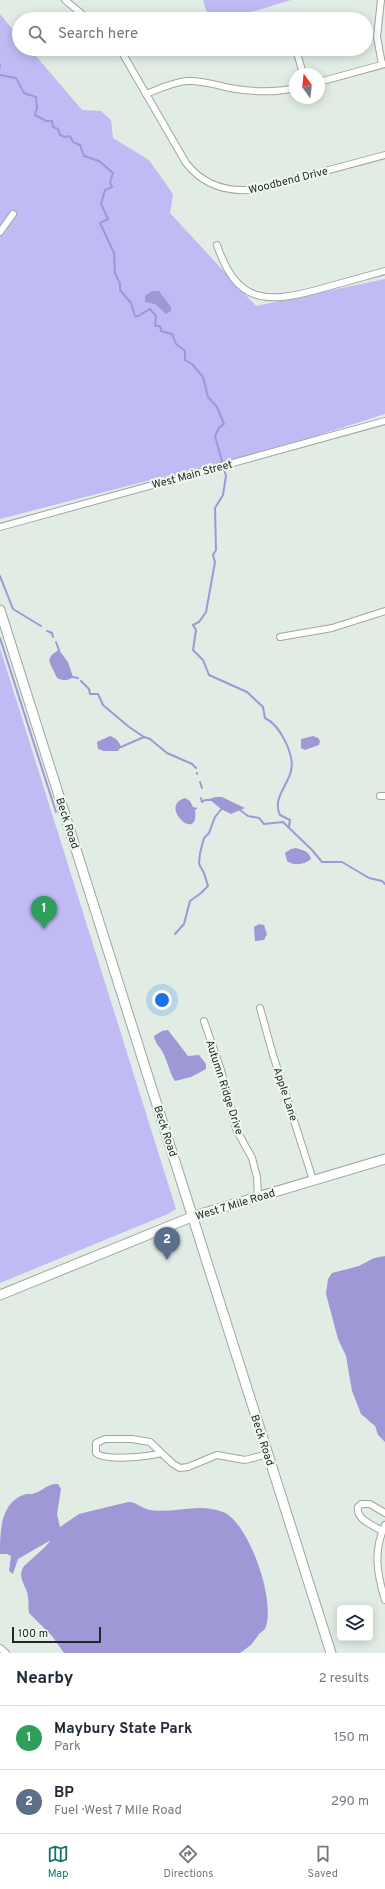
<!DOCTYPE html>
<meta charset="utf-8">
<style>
:root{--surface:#fff;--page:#f6f6f7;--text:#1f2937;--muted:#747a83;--line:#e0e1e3;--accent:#0f766e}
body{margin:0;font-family:Overpass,sans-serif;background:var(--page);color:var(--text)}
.controls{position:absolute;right:12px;bottom:12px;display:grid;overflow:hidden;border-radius:6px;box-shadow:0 2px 10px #0003}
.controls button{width:36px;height:36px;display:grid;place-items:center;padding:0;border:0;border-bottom:1px solid var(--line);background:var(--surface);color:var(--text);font:20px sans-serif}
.compass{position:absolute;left:289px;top:68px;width:36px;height:36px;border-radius:50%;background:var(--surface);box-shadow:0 2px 10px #0003;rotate:345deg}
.scale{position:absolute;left:12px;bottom:10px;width:89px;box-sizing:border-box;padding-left:4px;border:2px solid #242825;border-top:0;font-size:11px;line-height:14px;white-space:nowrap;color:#242825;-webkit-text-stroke:3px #eefaf1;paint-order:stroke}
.you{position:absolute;left:162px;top:1000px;width:14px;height:14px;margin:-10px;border:3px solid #fff;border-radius:50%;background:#1a73e8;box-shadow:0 0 0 6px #1a73e833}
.badge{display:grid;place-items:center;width:26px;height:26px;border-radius:50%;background:var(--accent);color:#fff;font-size:13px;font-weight:700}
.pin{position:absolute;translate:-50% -33px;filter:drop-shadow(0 1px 2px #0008)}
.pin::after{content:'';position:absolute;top:21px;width:14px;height:12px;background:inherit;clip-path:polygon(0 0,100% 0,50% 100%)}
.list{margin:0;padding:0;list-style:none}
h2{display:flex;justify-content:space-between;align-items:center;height:52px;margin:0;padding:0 16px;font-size:17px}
h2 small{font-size:13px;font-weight:400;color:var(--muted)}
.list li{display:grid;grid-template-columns:26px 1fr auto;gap:12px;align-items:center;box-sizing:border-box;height:64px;padding:0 16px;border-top:1px solid var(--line)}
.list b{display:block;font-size:15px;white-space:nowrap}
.list p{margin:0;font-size:13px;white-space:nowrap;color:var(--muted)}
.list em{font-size:13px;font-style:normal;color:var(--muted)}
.icon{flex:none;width:22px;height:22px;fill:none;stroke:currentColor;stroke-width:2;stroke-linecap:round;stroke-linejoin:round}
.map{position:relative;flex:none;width:385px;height:1653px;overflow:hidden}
.search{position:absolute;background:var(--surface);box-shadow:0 2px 10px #0003;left:12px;right:12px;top:12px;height:44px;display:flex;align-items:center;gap:10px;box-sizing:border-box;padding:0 14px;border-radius:22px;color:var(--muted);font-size:15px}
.sheet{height:180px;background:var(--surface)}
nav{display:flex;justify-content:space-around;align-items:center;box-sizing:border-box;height:56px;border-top:1px solid var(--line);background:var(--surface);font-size:11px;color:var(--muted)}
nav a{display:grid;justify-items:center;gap:2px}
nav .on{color:var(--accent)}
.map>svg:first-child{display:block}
</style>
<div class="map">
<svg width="385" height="1653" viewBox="0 0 385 1653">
<rect width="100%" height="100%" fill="#e1ede4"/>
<g fill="#c0baf5">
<polygon points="203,0 291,0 228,19 209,19"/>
<polygon points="0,14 19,37 19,49 30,49 82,110 101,111 111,120 113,138 149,160 173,194 170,213 256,306 385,279 385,414 297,442 0,519"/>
<polygon points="0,648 176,1209 168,1214 0,1283"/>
</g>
<g fill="#9f98d6">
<polygon points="152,291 159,291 171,307 171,311 166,314 155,304 145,302 145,296"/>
<path d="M59,650L68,662L73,677C68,681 63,681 57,678C52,664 42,659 59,650Z"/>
<path d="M110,736C116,738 119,741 121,747L118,751H104L98,749L97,742Z"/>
<polygon points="313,736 318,738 320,741 319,745 305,750 301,748 301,739"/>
<polygon points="216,797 222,797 245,808 231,814 221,809 209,799"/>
<path d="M185,798L190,801L193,807L198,808L195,810C200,845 157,806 185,798Z"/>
<path d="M296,848C303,850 309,851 311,859C304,865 294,866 287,861L285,853L291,849Z"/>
<polygon points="259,924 264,925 267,934 264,940 255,941 254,927"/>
<path d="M168,1030L188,1056L199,1055L206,1064V1069L191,1077L175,1081C169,1072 168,1062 163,1053C160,1046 155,1044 154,1036L162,1031Z"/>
<polygon points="385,1256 385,1442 378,1435 375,1426 361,1414 352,1391 346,1356 338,1339 326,1294 328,1279 332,1273 359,1266 374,1258"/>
<path d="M58,1484L61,1489L57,1514L60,1527L79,1514L128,1502C137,1502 142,1509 150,1510C174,1514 199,1502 223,1512C249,1522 277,1603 265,1629L259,1634L251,1645L240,1653H64L52,1636L29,1613C28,1608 29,1602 28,1597C27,1585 16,1578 24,1566L45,1547L51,1540L18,1559L13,1574L9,1571L11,1556L7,1554H0C0,1532 0,1504 23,1495C27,1493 31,1495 35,1493C44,1490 48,1483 58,1484Z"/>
</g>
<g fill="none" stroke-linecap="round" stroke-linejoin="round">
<g stroke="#9f98d6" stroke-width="2">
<polyline points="0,65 0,67"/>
<path d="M0,75L16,78L24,93L36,97L37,108L35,115L46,121H52L53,127L58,129L60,135L65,137L70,136L73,142L80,145L84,156L99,161L113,173L110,182L112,187L105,190L101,204L108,219L100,223L114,253L115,273L120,284V290L131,303L135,316H138L150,309L156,316L155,326H160L161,331L172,334L176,344L185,351V360L192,364L203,377L208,397L217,407L224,424L219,428L215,436L226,476L223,495L215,508L216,550L213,555L215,562L206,612L199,622L193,625L196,630L193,650L203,660L209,675L247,692L263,707L265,718C280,725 295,755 291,771C288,785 272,799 280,815L290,820L289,827"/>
<polyline points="0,576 13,609 41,626"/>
<polyline points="47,631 52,633 53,637"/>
<polyline points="0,638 56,812"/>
<polyline points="56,642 59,650 58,652"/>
<polyline points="72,677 78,678"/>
<polyline points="81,681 89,689 90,694 98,694 103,705 129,727 144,737 150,739 167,753 192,764 196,768"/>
<polyline points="121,747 144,737"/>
<polyline points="197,773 197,774"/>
<polyline points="200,782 202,788"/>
<polyline points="201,798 202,802 205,800 212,800"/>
<polyline points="240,810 248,816 259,818 264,824 283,822 312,850 322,862 342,862 369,878 382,881 385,884"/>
<polyline points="175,934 184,924 190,901 201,893 208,886 204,873 199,864 200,853 204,838 209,833 215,817 223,807"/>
</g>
<g stroke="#9da7a0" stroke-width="8">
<g id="street">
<polyline points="65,0 88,19"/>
<polyline points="381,0 377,37 382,64"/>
<path d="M120,49L186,163C204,186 230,193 258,189L385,155"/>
<polyline points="296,49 303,74"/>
<polyline points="319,82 385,64"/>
<path d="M146,94C159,89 173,82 187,81C202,80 216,85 230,88C252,92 273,93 295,88"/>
<polyline points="0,232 13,214"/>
<path d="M217,245C237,304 266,304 320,289C342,283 363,277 385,271"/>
<polyline points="0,527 385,421"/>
<polyline points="280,637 332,628 385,611"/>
<polyline points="380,796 385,796"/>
<polyline points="260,1008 273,1055 313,1180"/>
<polyline points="204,1021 221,1070 236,1129 252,1158 257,1177 258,1197"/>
<path d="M161,1453C149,1457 104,1461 96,1453V1443L105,1439H132L150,1442L173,1464L180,1468L188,1467L217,1455L245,1460L268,1454"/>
<path d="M385,1525C373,1551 377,1574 385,1600"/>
<path d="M382,1531C373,1525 356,1520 358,1507L361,1504H370L385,1513"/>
<polyline points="0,1648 6,1653"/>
</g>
</g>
<g stroke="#9da7a0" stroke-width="11">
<g id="secondary">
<polyline points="0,610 331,1653"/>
<polyline points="0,1295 194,1216 385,1159"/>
</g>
</g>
<use href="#street" stroke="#fff" stroke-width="6"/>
<use href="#secondary" stroke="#fff" stroke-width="9"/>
</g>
<g text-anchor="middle" stroke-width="4" stroke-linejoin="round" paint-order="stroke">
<g font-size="11" fill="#242825" stroke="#eefaf1">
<text transform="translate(288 180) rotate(-14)" y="4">Woodbend Drive</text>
<text transform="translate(192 474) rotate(-15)" y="4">West Main Street</text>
<text transform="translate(68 823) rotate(72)" y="4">Beck Road</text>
<text transform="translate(225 1087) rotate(72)" y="4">Autumn Ridge Drive</text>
<text transform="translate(286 1094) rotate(72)" y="4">Apple Lane</text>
<text transform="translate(166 1131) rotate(72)" y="4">Beck Road</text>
<text transform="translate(235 1204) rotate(-17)" y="4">West 7 Mile Road</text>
<text transform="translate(263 1440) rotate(72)" y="4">Beck Road</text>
</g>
</g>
</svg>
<div class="controls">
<button><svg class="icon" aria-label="layers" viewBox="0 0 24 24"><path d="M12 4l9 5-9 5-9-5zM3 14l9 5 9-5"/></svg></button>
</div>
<svg class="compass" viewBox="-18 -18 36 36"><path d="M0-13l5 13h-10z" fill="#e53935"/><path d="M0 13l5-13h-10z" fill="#747a83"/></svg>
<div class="scale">100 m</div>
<div class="you"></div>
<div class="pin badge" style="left:44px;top:929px;background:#2e9e5b">1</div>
<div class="pin badge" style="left:167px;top:1260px;background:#5c6f8a">2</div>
<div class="search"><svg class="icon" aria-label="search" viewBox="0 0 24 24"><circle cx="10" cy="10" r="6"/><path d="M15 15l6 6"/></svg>Search here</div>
</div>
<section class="sheet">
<h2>Nearby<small>2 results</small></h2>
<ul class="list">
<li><span class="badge" style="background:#2e9e5b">1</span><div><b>Maybury State Park</b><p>Park</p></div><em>150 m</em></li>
<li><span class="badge" style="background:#5c6f8a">2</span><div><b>BP</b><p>Fuel · West 7 Mile Road</p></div><em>290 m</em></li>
</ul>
</section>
<nav>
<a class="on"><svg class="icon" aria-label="map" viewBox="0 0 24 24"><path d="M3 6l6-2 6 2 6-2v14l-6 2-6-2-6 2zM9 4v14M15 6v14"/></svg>Map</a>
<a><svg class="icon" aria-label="directions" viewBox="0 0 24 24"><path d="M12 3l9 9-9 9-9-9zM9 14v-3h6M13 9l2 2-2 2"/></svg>Directions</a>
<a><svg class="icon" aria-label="saved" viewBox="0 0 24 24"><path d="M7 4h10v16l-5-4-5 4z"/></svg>Saved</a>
</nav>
